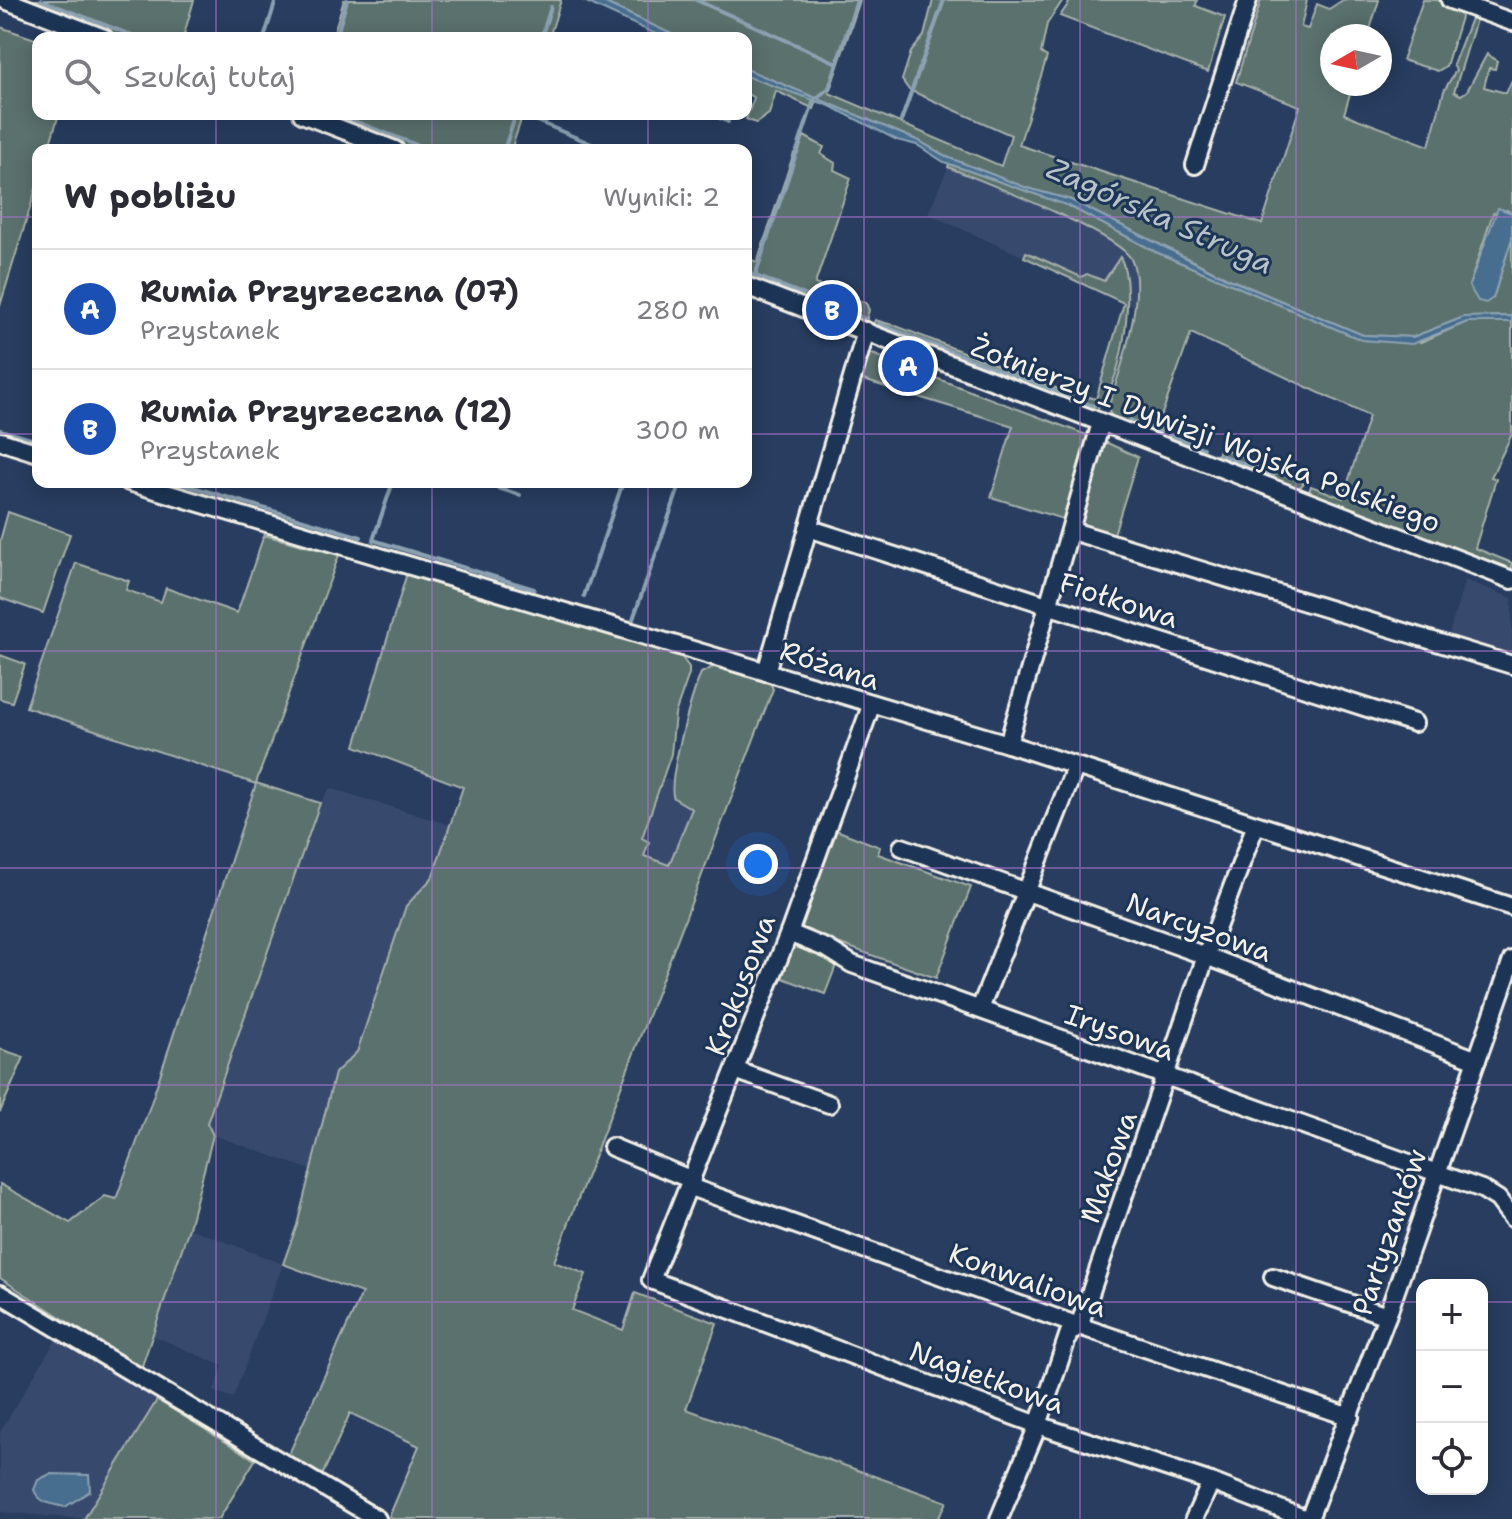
<!DOCTYPE html>
<html lang="pl">
<meta charset="utf-8">
<style>
:root{--surface:#fff;--page:#f7f7f7;--text:#2b2b33;--muted:#7c7c81;--line:#e1e1e2;--accent:#db2777}
body{margin:0;font-family:"Shantell Sans",sans-serif;background:var(--page);color:var(--text)}
.controls{position:absolute;right:24px;bottom:24px;display:grid;overflow:hidden;border-radius:16px;box-shadow:0 4px 20px #0003}
.controls button{width:72px;height:72px;display:grid;place-items:center;padding:0;border:0;border-bottom:2px solid var(--line);background:var(--surface);color:var(--text);font:40px sans-serif}
.compass{position:absolute;left:1320px;top:24px;width:72px;height:72px;border-radius:50%;background:var(--surface);box-shadow:0 4px 20px #0003;rotate:261deg}
.you{position:absolute;left:758px;top:864px;width:28px;height:28px;margin:-20px;border:6px solid #fff;border-radius:50%;background:#1a73e8;box-shadow:0 0 0 12px #1a73e833}
.badge{display:grid;place-items:center;width:52px;height:52px;border-radius:50%;background:var(--accent);color:#fff;font-size:26px;font-weight:700}
.pin{position:absolute;translate:-50% -50%;border:4px solid #fff;box-shadow:0 2px 8px #0006}
.list{margin:0;padding:0;list-style:none}
h2{display:flex;justify-content:space-between;align-items:center;height:104px;margin:0;padding:0 32px;font-size:34px}
h2 small{font-size:26px;font-weight:400;color:var(--muted)}
.list li{display:grid;grid-template-columns:52px 1fr auto;gap:24px;align-items:center;box-sizing:border-box;height:120px;padding:0 32px;border-top:2px solid var(--line)}
.list b{display:block;font-size:30px;white-space:nowrap}
.list p{margin:0;font-size:26px;white-space:nowrap;color:var(--muted)}
.list em{font-size:26px;font-style:normal;color:var(--muted)}
.icon{flex:none;width:44px;height:44px;fill:none;stroke:currentColor;stroke-width:2;stroke-linecap:round;stroke-linejoin:round}
.map{position:relative;flex:none;width:1512px;height:1519px;overflow:hidden}
.search{position:absolute;background:var(--surface);box-shadow:0 4px 20px #0003;left:32px;top:32px;width:720px;height:88px;display:flex;align-items:center;gap:20px;box-sizing:border-box;padding:0 28px;border-radius:16px;color:var(--muted);font-size:30px}
.panel{position:absolute;background:var(--surface);box-shadow:0 4px 20px #0003;left:32px;top:144px;width:720px;height:344px;border-radius:16px}
.map>svg:first-child{display:block}
</style>
<div class="map">
<svg width="1512" height="1519" viewBox="0 0 1512 1519">
<rect width="100%" height="100%" fill="#283d60"/>
<filter id="ink" filterUnits="userSpaceOnUse"><feTurbulence type="fractalNoise" baseFrequency=".0125" numOctaves="2"/><feDisplacementMap in="SourceGraphic" scale="16" xChannelSelector="R" yChannelSelector="G"/><feConvolveMatrix kernelMatrix="1 2 1 2 8 2 1 2 1" color-interpolation-filters="sRGB"/></filter>
<g filter="url(#ink)">
<g fill="#394a6e">
<polygon points="948,167 1149,252 1136,307 928,214"/>
<polygon points="1465,580 1512,598 1512,658 1448,638"/>
<polygon points="659,776 723,800 692,883 628,858"/>
<polygon points="330,788 450,825 432,878 406,906 357,1052 335,1073 311,1170 213,1135 207,1123 318,806"/>
<polygon points="189,1228 283,1264 233,1398 214,1391 223,1366 152,1335"/>
<polygon points="57,1338 157,1400 84,1519 0,1512 0,1432"/>
</g>
<g fill="#5a716d" stroke="#a7b1aa" stroke-width="2">
<polygon points="23,0 194,0 183,38 121,38"/>
<polygon points="344,0 561,0 549,38 332,38"/>
<polygon points="599,0 860,0 829,93 1001,166 1011,135 909,90 902,80 911,52 924,36 933,0 1063,0 1047,24 1041,53 1047,57 1019,145 1262,224 1300,106 1236,82 1261,0 1307,0 1301,27 1308,29 1317,4 1329,9 1343,0 1379,0 1368,36 1332,36 1332,84 1353,84 1344,114 1429,146 1444,91 1456,70 1453,65 1472,16 1477,17 1454,92 1461,95 1467,91 1487,54 1497,61 1495,69 1489,68 1484,87 1506,93 1512,80 1512,213 1507,210 1493,213 1469,286 1493,298 1512,238 1512,316 1464,317 1413,337 1363,335 1227,278 1071,200 1027,188 947,157 919,141 746,69 746,38 680,38"/>
<polygon points="1071,0 1197,0 1196,6 1225,17 1208,72 1060,16"/>
<polygon points="1423,0 1437,0 1458,9 1461,17 1446,66 1438,71 1402,60"/>
<polygon points="0,27 38,40 38,114 59,114 48,150 38,150 38,182 0,306"/>
<polygon points="746,76 817,101 814,109 776,91 769,114 756,123 746,119 754,98 746,93"/>
<polygon points="318,114 523,114 511,150 411,150"/>
<polygon points="804,136 824,147 821,154 835,163 834,170 851,178 815,284 866,303 869,310 866,321 829,307 828,311 746,279 746,258 757,262 794,153 798,153"/>
<path d="M949,164L1069,206L1156,252L1362,340L1421,342L1467,322H1512V434L1491,477L1496,479L1475,548L1512,563V570L1309,492L1311,486L1343,498L1369,416L1191,333L1158,425L1162,428L1159,436L1113,420L1108,408C1119,375 1148,291 1131,259C1118,233 981,181 948,167Z"/>
<path d="M1026,252L1081,277L1087,274L1104,281L1120,257C1137,286 1122,396 1093,412L873,325L875,320L896,326L1061,390L1096,399L1124,303L1024,257Z"/>
<polygon points="867,352 1092,437 1066,520 991,497 1013,426 860,379"/>
<polygon points="1103,441 1138,457 1114,534 1078,523"/>
<polygon points="1219,449 1231,451 1304,483 1296,491 1216,460"/>
<polygon points="8,512 70,534 43,613 0,598 0,541"/>
<polygon points="264,535 339,555 256,783 320,803 207,1123 213,1135 189,1228 141,1369 0,1278 0,1184 70,1223 105,1196 116,1199 150,1106 256,784 26,707 76,563 129,581 126,590 161,602 166,588 237,613"/>
<path d="M407,573L680,655L689,667V674L675,714L671,754L642,838L649,842L644,856L669,865L692,809L674,798C666,783 693,692 701,673L715,666L770,682L773,689L554,1262L586,1274L572,1310L623,1330L635,1293L717,1323L686,1409L947,1502L938,1519H393L389,1517L419,1446L350,1413L322,1476L288,1456L362,1293L283,1264L297,1225L335,1073L357,1052L406,906L432,878L463,787L355,746Z"/>
<polygon points="0,655 25,664 12,702 0,699"/>
<polygon points="836,830 880,847 878,854 971,887 936,978 798,929"/>
<polygon points="793,943 838,960 825,994 780,977"/>
<polygon points="0,1049 24,1057 0,1112"/>
<polygon points="157,1400 255,1460 219,1519 84,1519"/>
</g>
<g fill="#476d8f" stroke="#8ca2b3" stroke-width="2">
<polygon points="582,0 599,0 680,38 664,38"/>
<polygon points="746,69 919,141 947,157 1027,188 1071,200 1226,278 1363,335 1413,337 1464,317 1512,316 1512,322 1467,322 1412,344 1362,340 1156,252 1069,206 944,162 917,145 897,140 830,106 746,76"/>
<polygon points="1498,208 1512,213 1512,238 1493,298 1486,303 1478,301 1469,286"/>
<path d="M50,1474L89,1475L90,1491L65,1507C52,1504 39,1503 34,1490L38,1480Z"/>
</g>
<g fill="none" stroke-linecap="round" stroke-linejoin="round">
<g stroke="#8ca2b3" stroke-width="4">
<polyline points="41,0 139,38"/>
<polyline points="696,0 837,63"/>
<polyline points="264,38 276,0"/>
<polyline points="336,38 347,0"/>
<polyline points="541,38 551,7"/>
<polyline points="818,97 829,88 857,0"/>
<polyline points="336,114 430,150"/>
<polyline points="520,114 606,150"/>
<polyline points="711,114 728,122"/>
<polyline points="901,121 944,0"/>
<polyline points="504,150 516,114"/>
<polyline points="746,272 866,319"/>
<polyline points="755,276 814,100"/>
<polyline points="879,324 1094,406"/>
<polyline points="1130,420 1160,432"/>
<polyline points="0,430 38,441"/>
<polyline points="1169,435 1203,448"/>
<polyline points="1220,455 1274,475"/>
<polyline points="176,482 361,537"/>
<polyline points="393,482 373,540 534,589"/>
<polyline points="479,482 520,495"/>
<polyline points="584,596 623,482"/>
<polyline points="632,622 681,482"/>
</g>
<g stroke="#f4f1e8" stroke-width="22">
<g id="minor">
<polyline points="5,0 104,38"/>
<polyline points="1450,0 1512,22"/>
<polyline points="302,114 395,150"/>
<polyline points="1195,165 1248,0"/>
<polyline points="746,286 1512,580"/>
<polyline points="0,441 38,453"/>
<polyline points="129,482 1008,744 1512,907"/>
<polyline points="808,528 1414,723"/>
<polyline points="1072,531 1512,665"/>
<polyline points="766,672 866,331"/>
<polyline points="871,706 789,933 651,1280 1038,1425 1211,1482 1306,1519"/>
<polyline points="1008,744 1101,423"/>
<polyline points="902,847 1206,956 1477,1060"/>
<polyline points="789,933 828,949 852,964 1482,1189 1498,1199 1512,1218"/>
<polyline points="980,1009 1075,768"/>
<polyline points="735,1070 829,1104"/>
<polyline points="612,1147 692,1180"/>
<polyline points="690,1187 1079,1326 1350,1417"/>
<polyline points="1273,1277 1387,1316"/>
<polyline points="0,1294 377,1519"/>
<polyline points="999,1519 1038,1425 1069,1333 1079,1326 1206,956 1255,827"/>
<polyline points="1194,1519 1211,1482"/>
<polyline points="1309,1519 1387,1316 1512,960"/>
</g>
</g>
<use href="#minor" stroke="#1d3557" stroke-width="16"/>
</g>
</g>
<path fill="none" stroke="#a571cd" stroke-width="2" stroke-opacity="0.55" d="M216,0V38M432,0V38M648,0V38M864,0V1519M1080,0V1519M1296,0V1519M216,114V150M432,114V150M648,114V150M0,217H38M746,217H1512M0,434H38M746,434H1512M216,482V1519M432,482V1519M648,482V1519M0,651H1512M0,868H1512M0,1085H1512M0,1302H1422M1482,1302H1512"/>
<g text-anchor="middle" stroke-width="6" stroke-linejoin="round" paint-order="stroke">
<g font-size="28" fill="#f4f1e8" stroke="#1d3557">
<text transform="translate(1206 434) rotate(21)" y="10">Żołnierzy I Dywizji Wojska Polskiego</text>
<text transform="translate(1119 600) rotate(18)" y="10">Fiołkowa</text>
<text transform="translate(830 665) rotate(18)" y="10">Różana</text>
<text transform="translate(1199 927) rotate(20)" y="10">Narcyzowa</text>
<text transform="translate(740 985) rotate(-69)" y="10">Krokusowa</text>
<text transform="translate(1120 1032) rotate(20)" y="10">Irysowa</text>
<text transform="translate(1108 1167) rotate(-70)" y="10">Makowa</text>
<text transform="translate(1389 1232) rotate(-71)" y="10">Partyzantów</text>
<text transform="translate(1028 1280) rotate(20)" y="10">Konwaliowa</text>
<text transform="translate(987 1377) rotate(20)" y="10">Nagietkowa</text>
</g>
<g font-size="30" font-style="italic" fill="#b7c3c9" stroke="#1d3557">
<text transform="translate(1160 216) rotate(24)" y="10">Zagórska Struga</text>
</g>
</g>
</svg>
<div class="controls">
<button>+</button>
<button>−</button>
<button><svg class="icon" aria-label="locate" viewBox="0 0 24 24"><circle cx="12" cy="12" r="6"/><path d="M12 2v4M12 18v4M2 12h4M18 12h4"/></svg></button>
</div>
<svg class="compass" viewBox="-18 -18 36 36"><path d="M0-13l5 13h-10z" fill="#e53935"/><path d="M0 13l5-13h-10z" fill="#7c7c81"/></svg>
<div class="you"></div>
<div class="pin badge" style="left:908px;top:366px;background:#1a4fb4">A</div>
<div class="pin badge" style="left:832px;top:310px;background:#1a4fb4">B</div>
<div class="search"><svg class="icon" aria-label="search" viewBox="0 0 24 24"><circle cx="10" cy="10" r="6"/><path d="M15 15l6 6"/></svg>Szukaj tutaj</div>
<section class="panel">
<h2>W pobliżu<small>Wyniki: 2</small></h2>
<ul class="list">
<li><span class="badge" style="background:#1a4fb4">A</span><div><b>Rumia Przyrzeczna (07)</b><p>Przystanek</p></div><em>280 m</em></li>
<li><span class="badge" style="background:#1a4fb4">B</span><div><b>Rumia Przyrzeczna (12)</b><p>Przystanek</p></div><em>300 m</em></li>
</ul>
</section>
</div>
